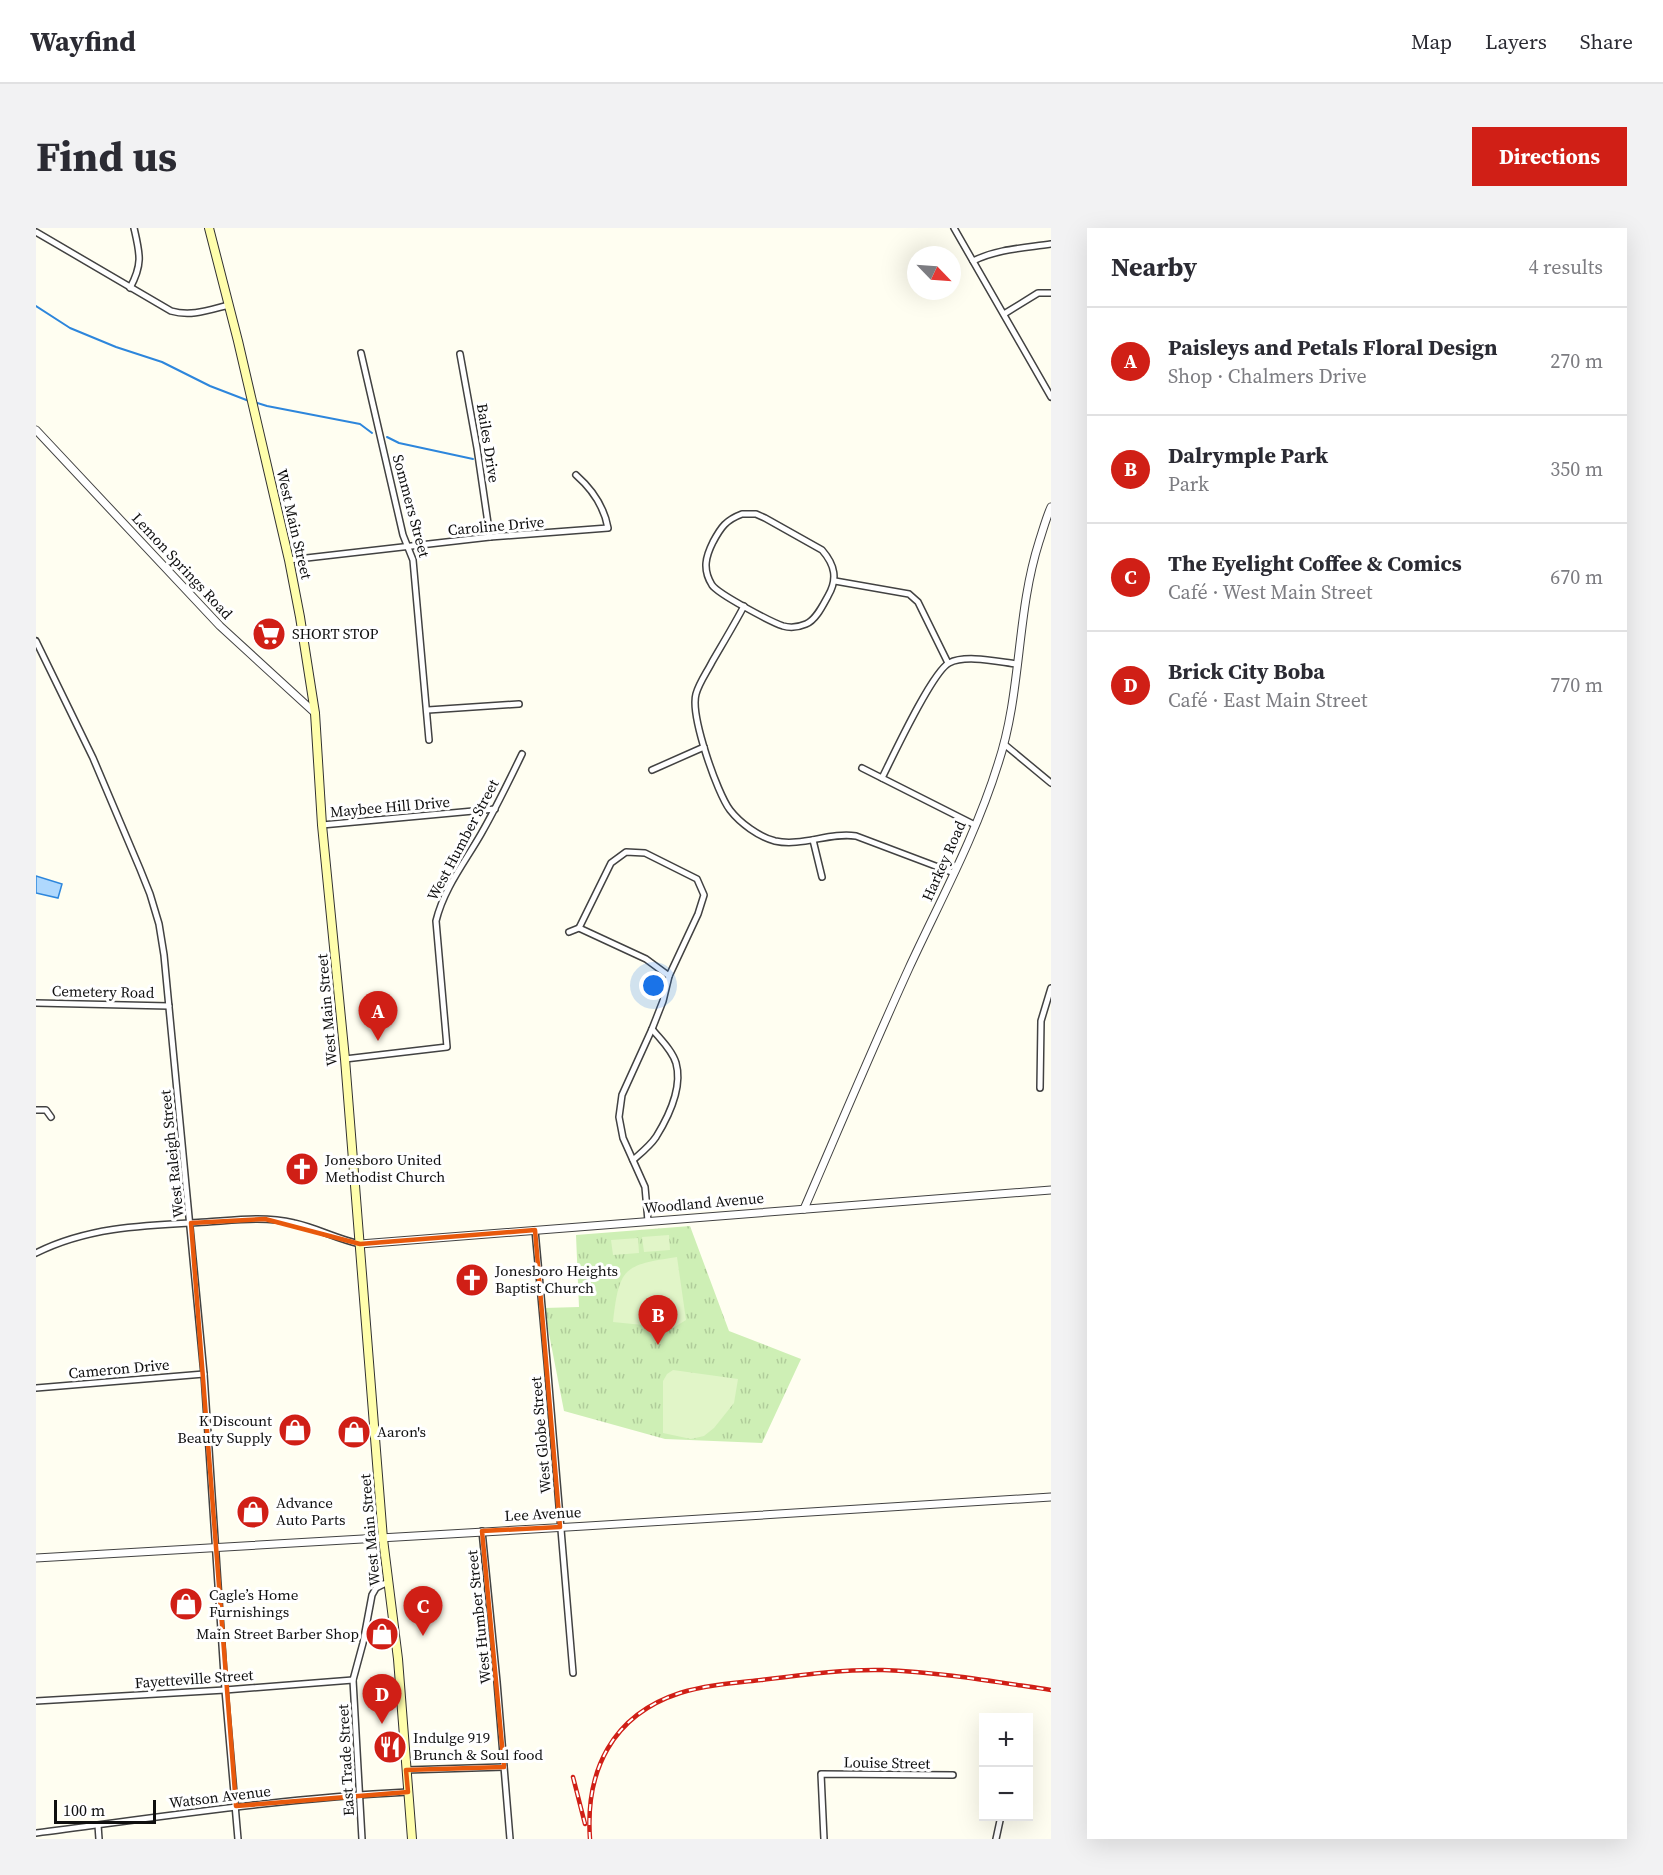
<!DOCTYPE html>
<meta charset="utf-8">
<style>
:root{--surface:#fff;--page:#f2f2f3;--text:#2b2b33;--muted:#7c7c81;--line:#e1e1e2;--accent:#d01f16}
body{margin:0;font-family:"Source Serif 4",serif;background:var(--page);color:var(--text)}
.controls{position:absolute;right:18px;bottom:18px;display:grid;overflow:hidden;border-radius:0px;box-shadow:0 6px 24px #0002}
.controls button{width:54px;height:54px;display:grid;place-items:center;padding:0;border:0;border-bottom:2px solid var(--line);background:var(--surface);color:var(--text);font:30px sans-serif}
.compass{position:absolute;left:871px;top:18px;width:54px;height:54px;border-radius:50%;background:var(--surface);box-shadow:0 6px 24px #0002;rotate:115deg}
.scale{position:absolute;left:18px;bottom:15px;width:102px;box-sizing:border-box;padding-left:6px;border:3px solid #0f0f0f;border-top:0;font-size:16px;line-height:21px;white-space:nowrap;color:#0f0f0f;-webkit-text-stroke:4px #fff;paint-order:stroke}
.you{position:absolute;left:618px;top:758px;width:21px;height:21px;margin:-15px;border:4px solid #fff;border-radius:50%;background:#1a73e8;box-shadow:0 0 0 9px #1a73e833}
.badge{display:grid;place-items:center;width:39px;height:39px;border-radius:50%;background:var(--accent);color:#fff;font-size:20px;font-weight:700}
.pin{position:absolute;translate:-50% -50px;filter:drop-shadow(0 2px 3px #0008)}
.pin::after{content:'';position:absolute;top:32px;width:21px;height:18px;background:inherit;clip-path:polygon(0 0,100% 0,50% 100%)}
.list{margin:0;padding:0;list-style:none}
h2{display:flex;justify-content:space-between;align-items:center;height:78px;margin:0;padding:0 24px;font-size:26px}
h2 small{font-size:20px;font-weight:400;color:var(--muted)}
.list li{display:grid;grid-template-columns:39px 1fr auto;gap:18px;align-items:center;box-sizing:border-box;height:108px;padding:0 24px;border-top:2px solid var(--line)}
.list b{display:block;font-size:22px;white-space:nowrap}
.list p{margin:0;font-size:20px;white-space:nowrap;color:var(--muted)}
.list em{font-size:20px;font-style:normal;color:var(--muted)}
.map{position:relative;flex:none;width:1015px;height:1611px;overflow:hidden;border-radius:0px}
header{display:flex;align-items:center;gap:36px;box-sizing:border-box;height:84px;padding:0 30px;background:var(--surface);border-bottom:2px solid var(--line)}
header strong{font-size:28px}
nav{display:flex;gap:33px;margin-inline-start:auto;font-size:21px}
.intro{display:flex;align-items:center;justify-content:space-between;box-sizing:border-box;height:144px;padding:0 36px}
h1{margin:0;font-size:42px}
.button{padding:15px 27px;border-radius:0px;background:var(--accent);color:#fff;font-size:21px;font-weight:700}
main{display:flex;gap:36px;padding:0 36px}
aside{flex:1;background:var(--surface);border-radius:0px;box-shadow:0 6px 24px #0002}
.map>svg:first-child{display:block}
</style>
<header>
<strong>Wayfind</strong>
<nav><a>Map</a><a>Layers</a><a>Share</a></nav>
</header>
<div class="intro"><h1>Find us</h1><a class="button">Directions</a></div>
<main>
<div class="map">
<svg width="1015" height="1611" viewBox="0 0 1015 1611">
<defs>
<pattern id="park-tufts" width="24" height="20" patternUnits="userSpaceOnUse" patternTransform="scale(1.5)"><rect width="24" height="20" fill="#ceefb5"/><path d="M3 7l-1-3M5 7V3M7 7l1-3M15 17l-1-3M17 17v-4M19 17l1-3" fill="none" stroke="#b0cc9a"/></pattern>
</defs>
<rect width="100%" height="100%" fill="#fffef1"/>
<polygon fill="url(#park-tufts)" points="654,998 693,1103 765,1131 726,1215 629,1211 528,1183 508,1080 543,1079 540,1007"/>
<g fill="#e1f5c8">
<polygon points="633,1007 634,1022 608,1024 606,1009"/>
<polygon points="602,1010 603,1025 577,1027 575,1012"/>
<path d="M641,1029L650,1092L637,1100L577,1094C583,1039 588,1037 641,1029Z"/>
<polygon points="637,1142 702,1151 698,1175 678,1200 668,1208 655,1211 627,1205 627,1153 631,1146"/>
</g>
<polygon fill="#afd8fd" stroke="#2d86dc" stroke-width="1.5" points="0,648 26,656 22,670 0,665"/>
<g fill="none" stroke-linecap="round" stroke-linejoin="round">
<g stroke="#2d86dc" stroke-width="2">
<polyline points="0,78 34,100 80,119 126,134 174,158 213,173"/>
<polyline points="218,174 231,178 324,196 336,205"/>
<polyline points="351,209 363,215 437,231"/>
</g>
<g stroke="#424242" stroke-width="8">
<g id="minor">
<polyline points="918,0 1015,169"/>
<path d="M0,4L135,83C155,89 173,82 193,77"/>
<path d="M937,33C961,21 988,20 1015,16"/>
<path d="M94,60C107,36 104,26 98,0"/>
<polyline points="968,86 1002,65 1015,65"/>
<polyline points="325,125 367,307 377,332 393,512"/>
<polyline points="424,126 441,220 454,309"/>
<path d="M706,286H720L729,290L786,322C799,337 802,351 792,368C787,377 780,392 770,396C763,399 754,400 747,398C735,394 682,366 676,357C666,341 670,328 677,314C685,299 690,292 706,286Z"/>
<path d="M253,332L454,309L572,300C568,278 557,262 540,247"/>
<polyline points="799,353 873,366 882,374 912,435"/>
<path d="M708,378C698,397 687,415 676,434C671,444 663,455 660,466C654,487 681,565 694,582C704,595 723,609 739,613C766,619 793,604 820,608L918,645"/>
<polyline points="0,413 57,530 104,641 114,666 123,696 128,727 168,1146 189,1462 202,1611"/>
<polyline points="392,482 483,476"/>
<polyline points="968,516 1015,555"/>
<polyline points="826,540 939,597"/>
<polyline points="616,542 668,519"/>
<path d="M846,550C857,528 896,444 913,435C930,426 963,434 981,436"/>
<polyline points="286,597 459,581"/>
<polyline points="777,612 786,649"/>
<polyline points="543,700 575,635 590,624 609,625 661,651 668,667 662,686 633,748"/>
<polyline points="533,704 543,700 610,731 633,748 627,773 616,801 586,867 583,889 587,910 609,959 612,993"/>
<polyline points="0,775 133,778"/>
<path d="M309,831L411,819L400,693C408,660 429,634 445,606C460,580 473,553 486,526"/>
<polyline points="1004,860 1005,793 1015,760"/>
<polyline points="0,882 10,882 15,889"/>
<path d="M597,932C605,925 614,918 620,909C633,888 647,860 640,835C636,822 624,811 616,801"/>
<polyline points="499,1002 511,1134 537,1445"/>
<path d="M0,1025C53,998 113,997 171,994C200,992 229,988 258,995C281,1000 301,1011 324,1016"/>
<polyline points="0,1160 168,1146"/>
<polyline points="446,1303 461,1454 474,1611"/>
<polyline points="0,1473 189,1462 317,1452"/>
<polyline points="370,1542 468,1539"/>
<polyline points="62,1597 63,1611"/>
<path d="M0,1605C124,1589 247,1570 372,1564"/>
<polyline points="326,1611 317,1452 327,1415 336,1367 340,1360 352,1354"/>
<polyline points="788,1611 785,1546 917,1547"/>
<polyline points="960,1611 965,1588"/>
</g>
</g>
<g stroke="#424242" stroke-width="9">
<g id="tertiary">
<polyline points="0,202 184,398 279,485"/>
<path d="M768,981C803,900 837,819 873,740C904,673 940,607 962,536C986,464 980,386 1003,314C1007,302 1010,290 1015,279"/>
<polyline points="324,1016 1015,962"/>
<path d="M0,1330C338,1312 677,1290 1015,1269"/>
</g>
</g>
<g stroke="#313131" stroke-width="10">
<polyline id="secondary" points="173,0 202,113 253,332 264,389 279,485 286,597 309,831 347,1311 362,1431 376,1611"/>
</g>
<use href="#minor" stroke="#fff" stroke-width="5"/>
<use href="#tertiary" stroke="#fff" stroke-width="7"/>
<use href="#secondary" stroke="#fffeac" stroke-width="8"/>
<g stroke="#d01f16" stroke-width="4.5">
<g id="rail">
<polyline points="537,1549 549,1596"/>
<path d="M554,1611C549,1543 576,1487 644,1465C670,1457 698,1455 725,1452C765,1447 807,1441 847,1442C903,1444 960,1454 1015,1462"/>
</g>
</g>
<use href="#rail" stroke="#fff" stroke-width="2" stroke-dasharray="7" stroke-linecap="butt"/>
</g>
<path fill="none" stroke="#e8590c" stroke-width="4.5" stroke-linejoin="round" d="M229,991L324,1016L499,1002L524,1299L446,1303L468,1539L370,1542L372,1564L200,1578L155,995Z"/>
<defs>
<g id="supermarket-disc" transform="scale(1.725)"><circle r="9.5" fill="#d01f16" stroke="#fff"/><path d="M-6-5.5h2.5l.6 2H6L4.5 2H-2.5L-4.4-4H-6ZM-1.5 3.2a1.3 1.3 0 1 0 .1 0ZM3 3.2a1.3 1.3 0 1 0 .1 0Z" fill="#fff"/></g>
<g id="church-disc" transform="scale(1.725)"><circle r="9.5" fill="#d01f16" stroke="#fff"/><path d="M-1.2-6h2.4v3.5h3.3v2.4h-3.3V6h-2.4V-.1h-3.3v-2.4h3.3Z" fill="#fff"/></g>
<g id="shop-disc" transform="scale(1.725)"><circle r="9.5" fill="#d01f16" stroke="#fff"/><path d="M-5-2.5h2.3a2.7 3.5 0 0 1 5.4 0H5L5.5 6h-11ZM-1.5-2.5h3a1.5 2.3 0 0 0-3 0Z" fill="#fff"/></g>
<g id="restaurant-disc" transform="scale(1.725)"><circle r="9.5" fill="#d01f16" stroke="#fff"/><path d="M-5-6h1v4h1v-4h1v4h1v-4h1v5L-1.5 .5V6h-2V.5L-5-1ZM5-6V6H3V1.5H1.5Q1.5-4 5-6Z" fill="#fff"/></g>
</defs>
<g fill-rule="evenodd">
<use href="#supermarket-disc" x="233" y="406"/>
<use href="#church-disc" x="266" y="941"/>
<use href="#church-disc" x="436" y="1052"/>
<use href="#shop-disc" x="259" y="1202"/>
<use href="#shop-disc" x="318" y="1204"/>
<use href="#shop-disc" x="217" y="1284"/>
<use href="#shop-disc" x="150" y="1376"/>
<use href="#shop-disc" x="346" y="1406"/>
<use href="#restaurant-disc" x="354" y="1519"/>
</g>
<g text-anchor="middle" stroke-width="6" stroke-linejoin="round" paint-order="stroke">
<g font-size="15" fill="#0f0f0f" stroke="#fff">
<text transform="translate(452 215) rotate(81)" y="5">Bailes Drive</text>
<text transform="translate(375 278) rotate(75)" y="5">Sommers Street</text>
<text transform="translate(258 296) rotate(77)" y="5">West Main Street</text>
<text transform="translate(460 298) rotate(-5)" y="5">Caroline Drive</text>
<text transform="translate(146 338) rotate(47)" y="5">Lemon Springs Road</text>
<text transform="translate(354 579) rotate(-5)" y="5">Maybee Hill Drive</text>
<text transform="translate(427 612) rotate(-62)" y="5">West Humber Street</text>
<text transform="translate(908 633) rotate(-66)" y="5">Harkey Road</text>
<text transform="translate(67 764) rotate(1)" y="5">Cemetery Road</text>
<text transform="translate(291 782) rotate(-95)" y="5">West Main Street</text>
<text transform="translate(136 926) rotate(-96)" y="5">West Raleigh Street</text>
<text transform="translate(668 975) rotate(-5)" y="5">Woodland Avenue</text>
<text transform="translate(83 1141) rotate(-5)" y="5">Cameron Drive</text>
<text transform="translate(505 1207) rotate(-95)" y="5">West Globe Street</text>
<text transform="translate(507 1286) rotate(-3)" y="5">Lee Avenue</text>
<text transform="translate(334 1302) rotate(-95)" y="5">West Main Street</text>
<text transform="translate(443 1389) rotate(-96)" y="5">West Humber Street</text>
<text transform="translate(158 1451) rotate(-4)" y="5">Fayetteville Street</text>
<text transform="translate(310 1532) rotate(-93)" y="5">East Trade Street</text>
<text transform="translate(851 1535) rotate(1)" y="5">Louise Street</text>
<text transform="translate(184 1569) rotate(-7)" y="5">Watson Avenue</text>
</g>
<g font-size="15" fill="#0f0f0f" stroke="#fff" text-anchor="start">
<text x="256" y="411">SHORT STOP</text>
<text x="289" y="937">Jonesboro United<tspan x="289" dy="17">Methodist Church</tspan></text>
<text x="459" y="1048">Jonesboro Heights<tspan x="459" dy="17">Baptist Church</tspan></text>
<text x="236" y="1198" text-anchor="end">K Discount<tspan x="236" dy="17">Beauty Supply</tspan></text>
<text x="341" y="1209">Aaron's</text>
<text x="240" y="1280">Advance<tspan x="240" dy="17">Auto Parts</tspan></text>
<text x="173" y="1372">Cagle’s Home<tspan x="173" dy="17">Furnishings</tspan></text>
<text x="323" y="1411" text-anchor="end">Main Street Barber Shop</text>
<text x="377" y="1515">Indulge 919<tspan x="377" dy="17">Brunch &amp; Soul food</tspan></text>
</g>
</g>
</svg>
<div class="controls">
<button>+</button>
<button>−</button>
</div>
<svg class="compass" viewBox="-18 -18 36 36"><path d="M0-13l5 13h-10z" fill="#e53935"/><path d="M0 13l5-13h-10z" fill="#7c7c81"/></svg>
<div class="scale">100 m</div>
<div class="you"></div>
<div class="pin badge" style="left:342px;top:813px">A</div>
<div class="pin badge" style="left:622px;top:1117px">B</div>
<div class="pin badge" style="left:387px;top:1408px">C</div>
<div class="pin badge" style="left:346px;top:1496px">D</div>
</div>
<aside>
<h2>Nearby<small>4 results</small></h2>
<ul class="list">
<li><span class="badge">A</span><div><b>Paisleys and Petals Floral Design</b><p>Shop · Chalmers Drive</p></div><em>270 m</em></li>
<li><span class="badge">B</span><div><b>Dalrymple Park</b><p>Park</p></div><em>350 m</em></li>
<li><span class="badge">C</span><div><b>The Eyelight Coffee &amp; Comics</b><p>Café · West Main Street</p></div><em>670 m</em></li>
<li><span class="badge">D</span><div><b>Brick City Boba</b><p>Café · East Main Street</p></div><em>770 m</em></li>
</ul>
</aside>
</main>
